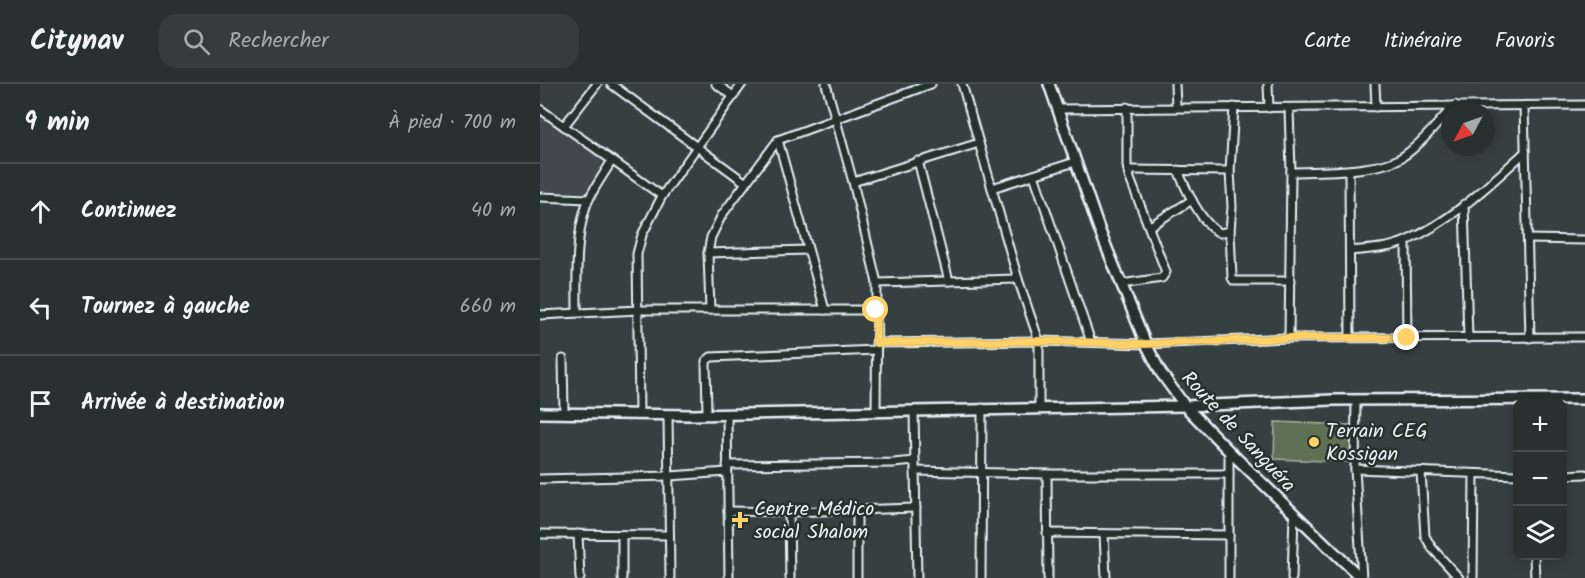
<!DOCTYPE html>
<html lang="fr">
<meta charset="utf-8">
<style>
:root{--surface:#283030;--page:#343c3c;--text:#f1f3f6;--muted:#a5a9ab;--line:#444b4c}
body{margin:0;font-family:Kalam,sans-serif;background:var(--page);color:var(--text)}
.controls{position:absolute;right:18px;bottom:18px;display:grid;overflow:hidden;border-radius:12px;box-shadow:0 3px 15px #0003}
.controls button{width:54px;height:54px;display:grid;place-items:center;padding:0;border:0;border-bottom:2px solid var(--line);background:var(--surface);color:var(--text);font:30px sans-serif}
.compass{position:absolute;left:901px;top:18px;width:54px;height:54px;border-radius:50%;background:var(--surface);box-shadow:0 3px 15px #0003;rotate:229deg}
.stop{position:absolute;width:18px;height:18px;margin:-14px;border:4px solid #ffd166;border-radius:50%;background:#fff}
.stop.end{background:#ffd166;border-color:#fff;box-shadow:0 2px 6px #0008}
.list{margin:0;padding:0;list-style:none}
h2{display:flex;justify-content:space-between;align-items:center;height:78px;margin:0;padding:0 24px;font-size:26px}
h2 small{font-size:20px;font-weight:400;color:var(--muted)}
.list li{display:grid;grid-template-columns:39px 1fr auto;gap:18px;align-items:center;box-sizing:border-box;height:96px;padding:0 24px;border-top:2px solid var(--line)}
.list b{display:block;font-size:22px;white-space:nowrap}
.list em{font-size:20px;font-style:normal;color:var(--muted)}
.icon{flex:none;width:33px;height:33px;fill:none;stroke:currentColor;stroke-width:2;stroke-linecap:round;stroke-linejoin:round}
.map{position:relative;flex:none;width:1045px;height:494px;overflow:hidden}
header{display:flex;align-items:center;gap:36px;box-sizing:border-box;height:84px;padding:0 30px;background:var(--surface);border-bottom:2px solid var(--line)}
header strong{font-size:28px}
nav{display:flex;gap:33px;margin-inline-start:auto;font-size:21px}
.search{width:420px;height:54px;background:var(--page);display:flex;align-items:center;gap:15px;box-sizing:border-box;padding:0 21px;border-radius:18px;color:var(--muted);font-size:22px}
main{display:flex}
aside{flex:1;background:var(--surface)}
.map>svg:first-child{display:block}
</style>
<header>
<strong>Citynav</strong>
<div class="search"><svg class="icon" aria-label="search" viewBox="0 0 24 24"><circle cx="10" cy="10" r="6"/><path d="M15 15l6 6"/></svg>Rechercher</div>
<nav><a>Carte</a><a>Itinéraire</a><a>Favoris</a></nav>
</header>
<main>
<aside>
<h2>9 min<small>À pied · 700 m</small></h2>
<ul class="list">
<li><svg class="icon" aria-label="ahead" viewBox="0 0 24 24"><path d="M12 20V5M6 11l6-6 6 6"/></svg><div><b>Continuez</b></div><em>40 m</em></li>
<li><svg class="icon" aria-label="left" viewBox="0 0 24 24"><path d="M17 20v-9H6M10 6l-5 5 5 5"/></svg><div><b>Tournez à gauche</b></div><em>660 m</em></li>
<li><svg class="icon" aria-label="arrive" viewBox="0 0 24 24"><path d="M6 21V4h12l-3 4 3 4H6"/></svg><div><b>Arrivée à destination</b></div></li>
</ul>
</aside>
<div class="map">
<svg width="1045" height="494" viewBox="0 0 1045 494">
<rect width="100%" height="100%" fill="#364040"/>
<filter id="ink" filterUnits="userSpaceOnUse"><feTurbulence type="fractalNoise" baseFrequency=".0167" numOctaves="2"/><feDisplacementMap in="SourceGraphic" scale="12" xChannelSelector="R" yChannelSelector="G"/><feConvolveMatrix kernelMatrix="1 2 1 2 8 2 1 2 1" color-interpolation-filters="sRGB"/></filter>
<g filter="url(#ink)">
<polygon fill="#424a4e" points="0,28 63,75 51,109 0,107"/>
<polygon fill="#5f7154" stroke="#a4b1a6" stroke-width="1.5" points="735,338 813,341 812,378 734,375"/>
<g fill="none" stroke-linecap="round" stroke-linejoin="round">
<g stroke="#e8f1f8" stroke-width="11">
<g id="street">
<polyline points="71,0 206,99"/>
<polyline points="176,0 192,11"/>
<polyline points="286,0 313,98 337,199 336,327"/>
<polyline points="422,0 478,195 499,257 499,323"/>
<polyline points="635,0 636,22"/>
<polyline points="728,0 729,24"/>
<polyline points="835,0 836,23"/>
<polyline points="984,22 990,254"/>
<polyline points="694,23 690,87 692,123 690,147 692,194 694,197 750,197"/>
<polyline points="0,25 122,112"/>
<polyline points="517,25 1045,21"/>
<polyline points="24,42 57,0"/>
<polyline points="238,56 285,226"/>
<polyline points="378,77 409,197"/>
<polyline points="588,86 690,87"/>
<path d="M638,86C645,104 662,141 680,149L690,147"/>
<polyline points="809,86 810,254"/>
<path d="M751,88C779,87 840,88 862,73C881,61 899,37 915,21"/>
<polyline points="494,91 551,258"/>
<polyline points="313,98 439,59"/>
<polyline points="452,104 535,78"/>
<polyline points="0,113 49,115"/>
<polyline points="924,120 928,254"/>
<polyline points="610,142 652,116"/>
<polyline points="988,155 1045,156"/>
<polyline points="866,157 867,254"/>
<path d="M810,167C829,165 848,165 866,157C911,138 950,100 985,68"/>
<polyline points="168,169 268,166"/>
<polyline points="337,199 478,195"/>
<polyline points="581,200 622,194 626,188 589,92 587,81 587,23"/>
<polyline points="170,226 168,169 171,153 182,131 238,56 391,0"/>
<path d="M37,228C37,193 35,156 46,122C52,106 63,92 71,78"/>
<polyline points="0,231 99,226 336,226"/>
<polyline points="749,254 751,88 749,24"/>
<polyline points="336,259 499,257 606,260 749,254 1045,253"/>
<polyline points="23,275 24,329"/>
<polyline points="816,316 815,385 822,494"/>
<polyline points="374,326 377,494"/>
<polyline points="99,330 97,170 102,151 122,112 202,0"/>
<polyline points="187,330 189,494"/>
<polyline points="128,331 130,494"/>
<polyline points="167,331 166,277 171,273 336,266"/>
<polyline points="689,367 689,494"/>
<polyline points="187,381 353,379 375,377"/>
<polyline points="815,385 978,391"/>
<polyline points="375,387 507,390 689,390"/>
<polyline points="881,388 885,452 892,464 919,494"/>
<polyline points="507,390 508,494"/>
<polyline points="1023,391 1045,390"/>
<polyline points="0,395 130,392 187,388"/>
<polyline points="317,426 317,494"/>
<polyline points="188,427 249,428 376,424"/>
<polyline points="249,428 250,494"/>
<polyline points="507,449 689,451"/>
<polyline points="0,450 129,451"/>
<polyline points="38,450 40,494"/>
<polyline points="564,450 566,494"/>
<polyline points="994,472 995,494"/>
<polyline points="82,494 82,451"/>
<polyline points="441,494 442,324"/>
<polyline points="752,494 754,430"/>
<polyline points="933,494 934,390"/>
</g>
</g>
<g stroke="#e8f1f8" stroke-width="14">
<g id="secondary">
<polyline points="509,0 559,145 606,260 621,289 645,322 689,367 821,494"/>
<polyline points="0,329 153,331 645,322 792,316 1045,315"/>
</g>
</g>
<use href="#street" stroke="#26332d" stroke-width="7"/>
<use href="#secondary" stroke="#26332d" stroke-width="9"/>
</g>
</g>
<g fill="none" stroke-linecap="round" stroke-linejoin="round" filter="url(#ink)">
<polyline stroke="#ffd166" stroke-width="8" points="336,226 336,259 499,257 606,260 749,254 867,254"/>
</g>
<g fill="#ffd166" stroke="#26332d" stroke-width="2">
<circle cx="774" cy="358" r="6"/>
<path d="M197 427h6v6h6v6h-6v6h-6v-6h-6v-6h6z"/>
</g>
<g text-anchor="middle" stroke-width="5" stroke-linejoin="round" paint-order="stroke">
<g font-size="20" fill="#e8f1f8" stroke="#26332d" text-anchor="start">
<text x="786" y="353">Terrain CEG<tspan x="786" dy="23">Kossigan</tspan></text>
<text x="214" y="431">Centre Médico<tspan x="214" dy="23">social Shalom</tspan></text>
</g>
<g font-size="20" fill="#e8f1f8" stroke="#26332d">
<text transform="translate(699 347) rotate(47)" y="7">Route de Sanguéra</text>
</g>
</g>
</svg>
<div class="controls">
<button>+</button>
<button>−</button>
<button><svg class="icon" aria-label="layers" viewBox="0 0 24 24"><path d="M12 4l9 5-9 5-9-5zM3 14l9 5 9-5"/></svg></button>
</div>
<svg class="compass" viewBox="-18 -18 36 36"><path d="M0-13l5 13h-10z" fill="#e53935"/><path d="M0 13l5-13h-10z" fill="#a5a9ab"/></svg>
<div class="stop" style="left:336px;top:226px"></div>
<div class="stop end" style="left:867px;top:254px"></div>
</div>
</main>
